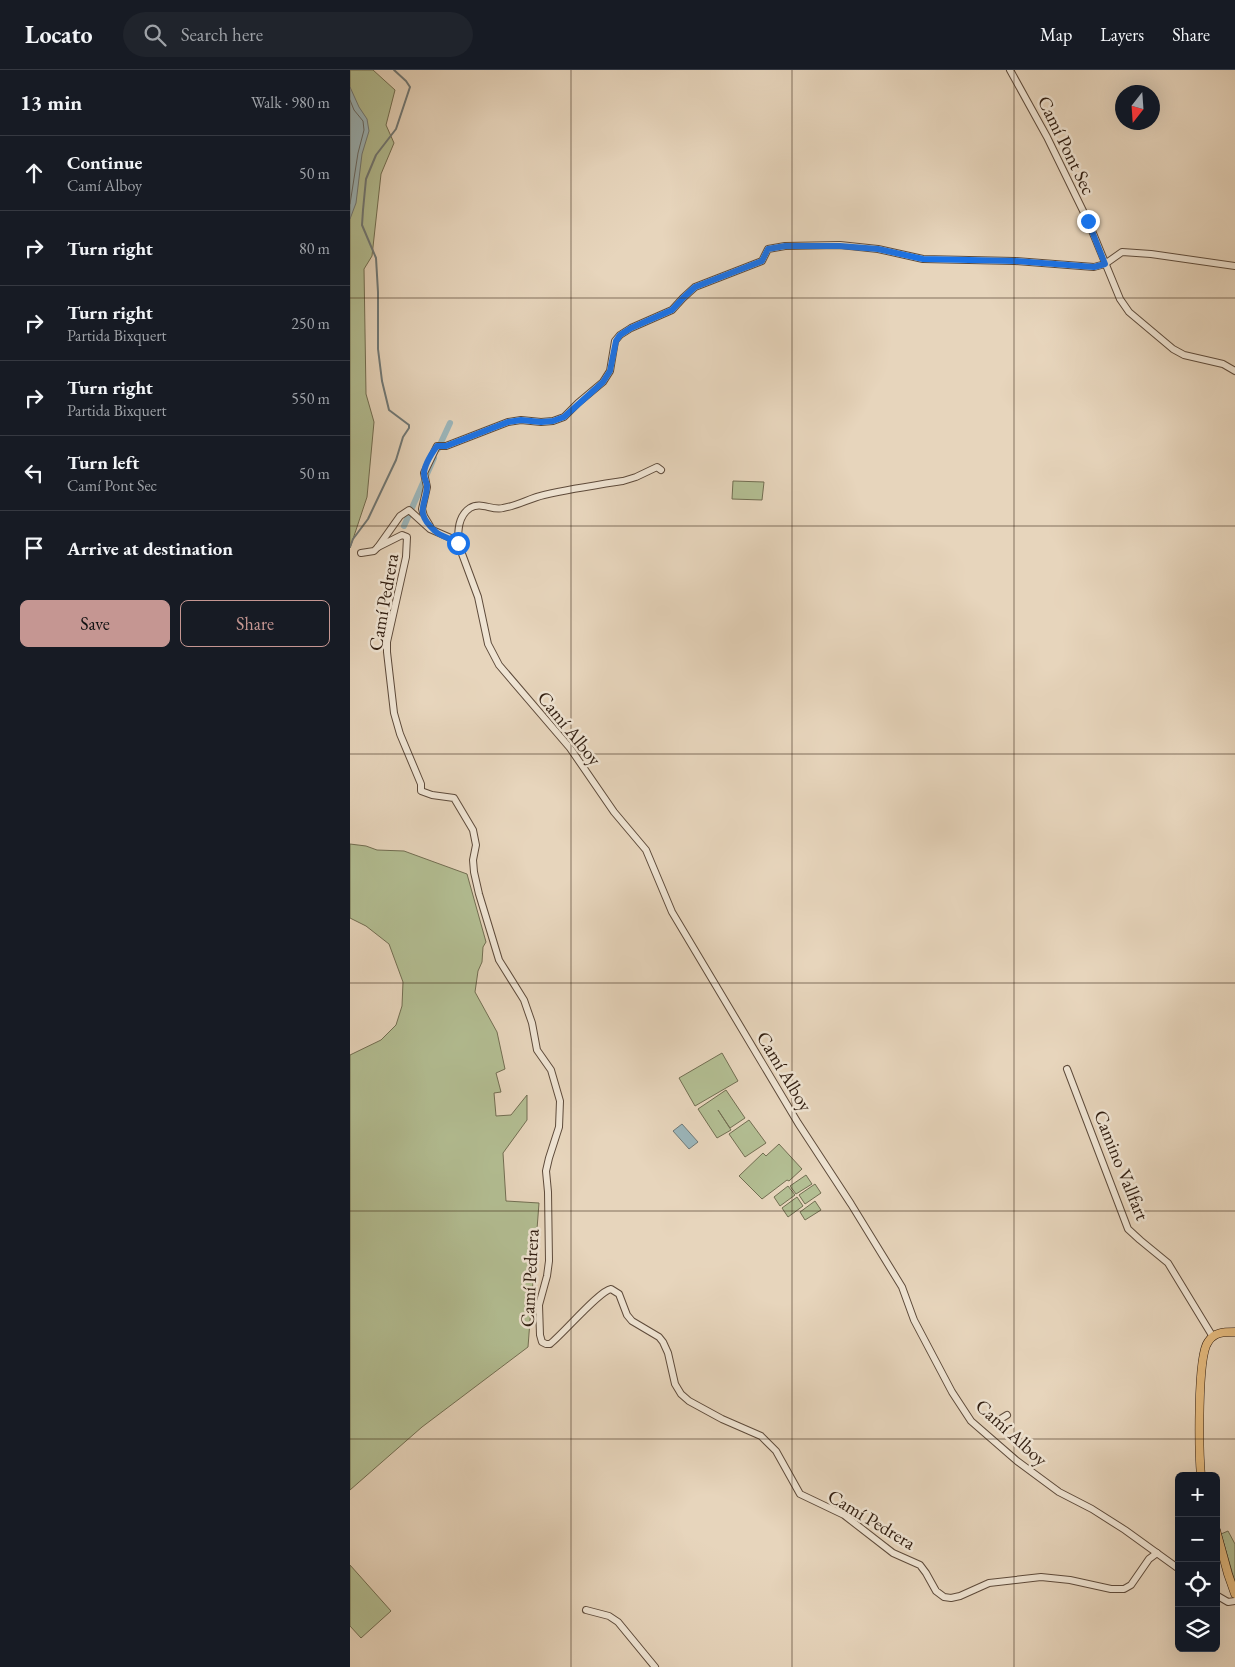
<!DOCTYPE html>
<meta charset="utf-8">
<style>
:root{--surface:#171b24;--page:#20242c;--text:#f1f3f6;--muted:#9ea1a6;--line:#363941;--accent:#c59692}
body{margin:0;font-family:"EB Garamond",serif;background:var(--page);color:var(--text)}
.controls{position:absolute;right:15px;bottom:15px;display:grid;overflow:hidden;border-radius:8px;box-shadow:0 5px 20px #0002}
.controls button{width:45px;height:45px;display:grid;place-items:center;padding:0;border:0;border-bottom:1px solid var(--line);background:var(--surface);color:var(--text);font:25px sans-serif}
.compass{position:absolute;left:765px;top:15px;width:45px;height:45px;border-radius:50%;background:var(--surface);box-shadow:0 5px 20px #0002;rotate:197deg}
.stop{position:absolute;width:15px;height:15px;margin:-11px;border:4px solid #1a73e8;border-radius:50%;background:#fff}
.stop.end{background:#1a73e8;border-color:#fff;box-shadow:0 1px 5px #0008}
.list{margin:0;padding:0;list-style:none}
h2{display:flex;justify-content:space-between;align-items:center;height:65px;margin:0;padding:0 20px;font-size:21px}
h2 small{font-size:16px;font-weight:400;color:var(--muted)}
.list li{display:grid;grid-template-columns:32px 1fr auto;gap:15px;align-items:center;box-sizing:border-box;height:75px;padding:0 20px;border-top:1px solid var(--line)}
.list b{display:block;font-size:19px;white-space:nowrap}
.list p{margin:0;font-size:16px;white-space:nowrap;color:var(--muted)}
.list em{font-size:16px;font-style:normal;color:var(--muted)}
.actions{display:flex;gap:10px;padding:15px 20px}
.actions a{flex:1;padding:11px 0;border:1px solid var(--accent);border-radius:8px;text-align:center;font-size:18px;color:var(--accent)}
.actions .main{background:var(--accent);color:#111}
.icon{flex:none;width:28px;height:28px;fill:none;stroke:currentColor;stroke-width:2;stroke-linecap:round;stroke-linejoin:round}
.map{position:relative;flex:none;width:885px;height:1597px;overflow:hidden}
header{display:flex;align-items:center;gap:30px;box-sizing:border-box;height:70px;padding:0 25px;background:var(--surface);border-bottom:1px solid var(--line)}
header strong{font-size:24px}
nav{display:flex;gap:28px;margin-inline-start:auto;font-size:18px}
.search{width:350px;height:45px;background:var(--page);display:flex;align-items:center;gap:12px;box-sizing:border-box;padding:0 18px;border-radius:28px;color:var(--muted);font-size:19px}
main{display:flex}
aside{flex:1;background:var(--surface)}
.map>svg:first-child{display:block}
</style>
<header>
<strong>Locato</strong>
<div class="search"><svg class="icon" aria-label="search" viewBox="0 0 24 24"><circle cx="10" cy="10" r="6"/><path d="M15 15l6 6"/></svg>Search here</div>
<nav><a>Map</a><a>Layers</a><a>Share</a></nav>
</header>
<main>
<aside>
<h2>13 min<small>Walk · 980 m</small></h2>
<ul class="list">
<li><svg class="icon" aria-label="ahead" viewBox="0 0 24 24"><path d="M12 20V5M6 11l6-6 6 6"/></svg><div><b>Continue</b><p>Camí Alboy</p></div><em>50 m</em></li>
<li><svg class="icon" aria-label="right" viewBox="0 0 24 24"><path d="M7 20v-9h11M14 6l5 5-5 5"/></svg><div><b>Turn right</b></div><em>80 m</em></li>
<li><svg class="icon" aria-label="right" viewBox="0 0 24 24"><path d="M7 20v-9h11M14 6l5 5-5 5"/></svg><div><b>Turn right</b><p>Partida Bixquert</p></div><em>250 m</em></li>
<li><svg class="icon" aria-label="right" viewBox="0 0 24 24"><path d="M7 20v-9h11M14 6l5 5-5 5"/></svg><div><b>Turn right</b><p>Partida Bixquert</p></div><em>550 m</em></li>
<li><svg class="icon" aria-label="left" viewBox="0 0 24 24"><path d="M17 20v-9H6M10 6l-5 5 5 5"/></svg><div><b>Turn left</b><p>Camí Pont Sec</p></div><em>50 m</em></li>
<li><svg class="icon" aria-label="arrive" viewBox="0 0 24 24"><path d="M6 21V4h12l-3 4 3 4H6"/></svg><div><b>Arrive at destination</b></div></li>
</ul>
<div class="actions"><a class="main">Save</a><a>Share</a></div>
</aside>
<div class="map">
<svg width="885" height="1597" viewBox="0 0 885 1597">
<rect width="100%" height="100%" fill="#e7d5bc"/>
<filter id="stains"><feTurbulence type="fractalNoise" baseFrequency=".004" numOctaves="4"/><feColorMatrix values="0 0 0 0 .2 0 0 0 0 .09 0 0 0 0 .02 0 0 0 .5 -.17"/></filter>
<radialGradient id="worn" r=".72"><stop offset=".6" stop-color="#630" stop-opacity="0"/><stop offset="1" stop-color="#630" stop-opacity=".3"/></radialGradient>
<g fill="#b3be93" stroke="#726e52">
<polygon points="0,0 23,0 45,20 36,55 44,73 31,104 22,186 14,199 16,324 24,352 17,427 0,478"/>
<polygon points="383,411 414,412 412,430 382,429"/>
<polygon points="0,774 16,776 27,780 54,781 117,804 136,872 133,877 132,892 128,901 125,922 147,962 155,999 146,1003 151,1022 144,1023 146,1046 161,1045 177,1025 177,1050 153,1083 156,1131 189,1133 178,1277 72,1357 0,1420 0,985 31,970 46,955 52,936 53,912 39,874 16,856 0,848"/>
<polygon points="372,983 388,1011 345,1036 329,1008"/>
<polygon points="376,1020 395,1048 380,1058 368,1040 381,1060 367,1068 348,1039"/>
<polygon points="399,1050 416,1073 395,1087 379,1064"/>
<polygon points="429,1074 452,1099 439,1111 437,1110 412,1129 389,1106 413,1083 416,1086"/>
<polygon points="456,1105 462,1114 446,1124 440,1116"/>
<polygon points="465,1114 471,1123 455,1134 449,1125"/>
<polygon points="438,1116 445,1125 430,1136 424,1127"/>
<polygon points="447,1127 453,1136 438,1147 432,1138"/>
<polygon points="465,1131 471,1140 455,1150 450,1142"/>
<polygon points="878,1461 885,1474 885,1512 871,1464"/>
<polygon points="0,1495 41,1541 11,1568 0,1556"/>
</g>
<g fill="#9bb6bb" stroke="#707977">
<polygon points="0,17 9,37 17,49 19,61 12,84 6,133 0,149"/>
<polygon points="332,1054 348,1072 339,1079 323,1061"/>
</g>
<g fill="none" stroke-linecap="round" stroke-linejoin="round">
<polyline stroke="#666a66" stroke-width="1" points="0,30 4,40 13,51 14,60 8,83 0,134"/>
<polyline stroke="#707977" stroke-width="2" points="0,477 3,469 18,449 46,390 53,367 59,358 59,355 39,340 32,311 28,279 28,222 26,188 12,155 13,140 16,109 26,85 46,59 60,17 56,11 44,0"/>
<g stroke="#9bb6bb" stroke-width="6">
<polyline points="88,379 100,353"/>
<polyline points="54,456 84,388"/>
</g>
<g stroke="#5e4b3b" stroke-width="8">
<g id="minor">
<polyline points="660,0 697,67 738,151 770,229 779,242 823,279 834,285 873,294 885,301"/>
<polyline points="80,456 74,446 72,439 77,417 74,403 87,376 96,376 158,352 171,350 191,352 203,351 214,347 228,333 253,312 260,301 265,271 270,265 281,258 322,240 333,228 345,217 412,191 418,179 435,176 490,175 528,179 573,189 665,191 744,197 755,194 772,182 801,184 885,196"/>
<path d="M108,473C108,461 108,446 120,438C131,431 142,441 153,438C167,436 180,428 194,425C220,419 247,415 273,411L286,407L307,397L311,400"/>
<path d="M28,477L52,465L57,467L56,487L37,572V582L44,643L50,664L71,714V721L82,725L104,728L123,760L126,775L123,790L124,802L129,824L149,890L174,930L182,953L187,980L201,1000L210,1031L209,1057L199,1088L196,1101L198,1122L199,1191L197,1206L189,1235L190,1265L192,1272L196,1274H200C214,1263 249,1221 261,1219L269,1224L277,1245L282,1251L309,1267L313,1272L318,1283L325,1314L331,1324L339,1331L372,1349L411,1366L426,1381L450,1424L494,1445L543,1483L570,1495L576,1503L586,1521L594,1527L601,1528L610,1526L639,1513L691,1507L720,1510L761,1519H774L781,1515L799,1489L807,1483"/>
<polyline points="11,483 24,481 28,477 50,446 59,440 80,459 103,469 108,473 128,527 138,574 149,595 220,678 264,742 296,780 322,842 448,1053 501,1134 552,1217 564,1250 602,1322 621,1351 667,1391 709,1422 742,1439 775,1460 829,1499"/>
<polyline points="717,999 778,1159 790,1170 818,1193 863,1267"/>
<polyline points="644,1353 657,1345"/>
<polyline points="866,1525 878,1532 885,1531"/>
<polyline points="236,1540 259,1546 268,1552 305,1597"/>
</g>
</g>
<g stroke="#301d10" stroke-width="9">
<g id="major">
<path d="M851,1406C849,1384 847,1287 858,1272C864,1262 874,1262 885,1262"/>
<polyline points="866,1460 878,1504 885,1524"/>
</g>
</g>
<use href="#minor" stroke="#efe4d3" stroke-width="6"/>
<use href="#major" stroke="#e4ba7e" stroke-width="8"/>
</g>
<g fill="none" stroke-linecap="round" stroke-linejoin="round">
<path stroke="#1a73e8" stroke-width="6" d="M108,473C101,468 91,467 85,461C63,441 77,435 77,415C76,411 74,408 74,404C74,396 82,383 87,376H96L158,352L171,350L191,352L203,351L214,347L253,312L260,301L266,271L270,265L281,258L322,240L333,228L345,217L412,191L418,179L435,176H490L528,179L573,189L665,191L744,197L755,194L738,151"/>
</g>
<path fill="none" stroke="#301d10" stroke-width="1" stroke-opacity="0.55" d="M221,0V1597M442,0V1597M664,0V1597M0,228H885M0,456H885M0,684H885M0,913H885M0,1141H885M0,1369H885"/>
<g text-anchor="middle" stroke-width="5" stroke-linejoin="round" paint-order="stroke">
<g font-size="19" fill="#301d10" stroke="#efe4d3">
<text transform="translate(717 75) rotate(64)" y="7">Camí Pont Sec</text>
<text transform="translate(33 532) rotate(-80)" y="7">Camí Pedrera</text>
<text transform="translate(220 658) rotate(51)" y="7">Camí Alboy</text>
<text transform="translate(435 1001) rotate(59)" y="7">Camí Alboy</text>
<text transform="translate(772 1095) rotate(68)" y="7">Camino Vallfart</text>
<text transform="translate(179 1208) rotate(-87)" y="7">Camí Pedrera</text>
<text transform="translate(662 1362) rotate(42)" y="7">Camí Alboy</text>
<text transform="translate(522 1449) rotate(31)" y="7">Camí Pedrera</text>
</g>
</g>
<rect width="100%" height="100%" filter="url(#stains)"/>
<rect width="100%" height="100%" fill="url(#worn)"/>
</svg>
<div class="controls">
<button>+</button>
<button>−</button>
<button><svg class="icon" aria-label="locate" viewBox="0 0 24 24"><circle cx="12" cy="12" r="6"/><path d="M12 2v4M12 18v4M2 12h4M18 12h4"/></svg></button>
<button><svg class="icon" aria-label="layers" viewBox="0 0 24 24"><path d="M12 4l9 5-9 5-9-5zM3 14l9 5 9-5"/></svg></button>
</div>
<svg class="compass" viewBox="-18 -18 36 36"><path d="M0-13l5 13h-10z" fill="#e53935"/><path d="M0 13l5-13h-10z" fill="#9ea1a6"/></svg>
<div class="stop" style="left:108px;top:473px"></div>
<div class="stop end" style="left:738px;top:151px"></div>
</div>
</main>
